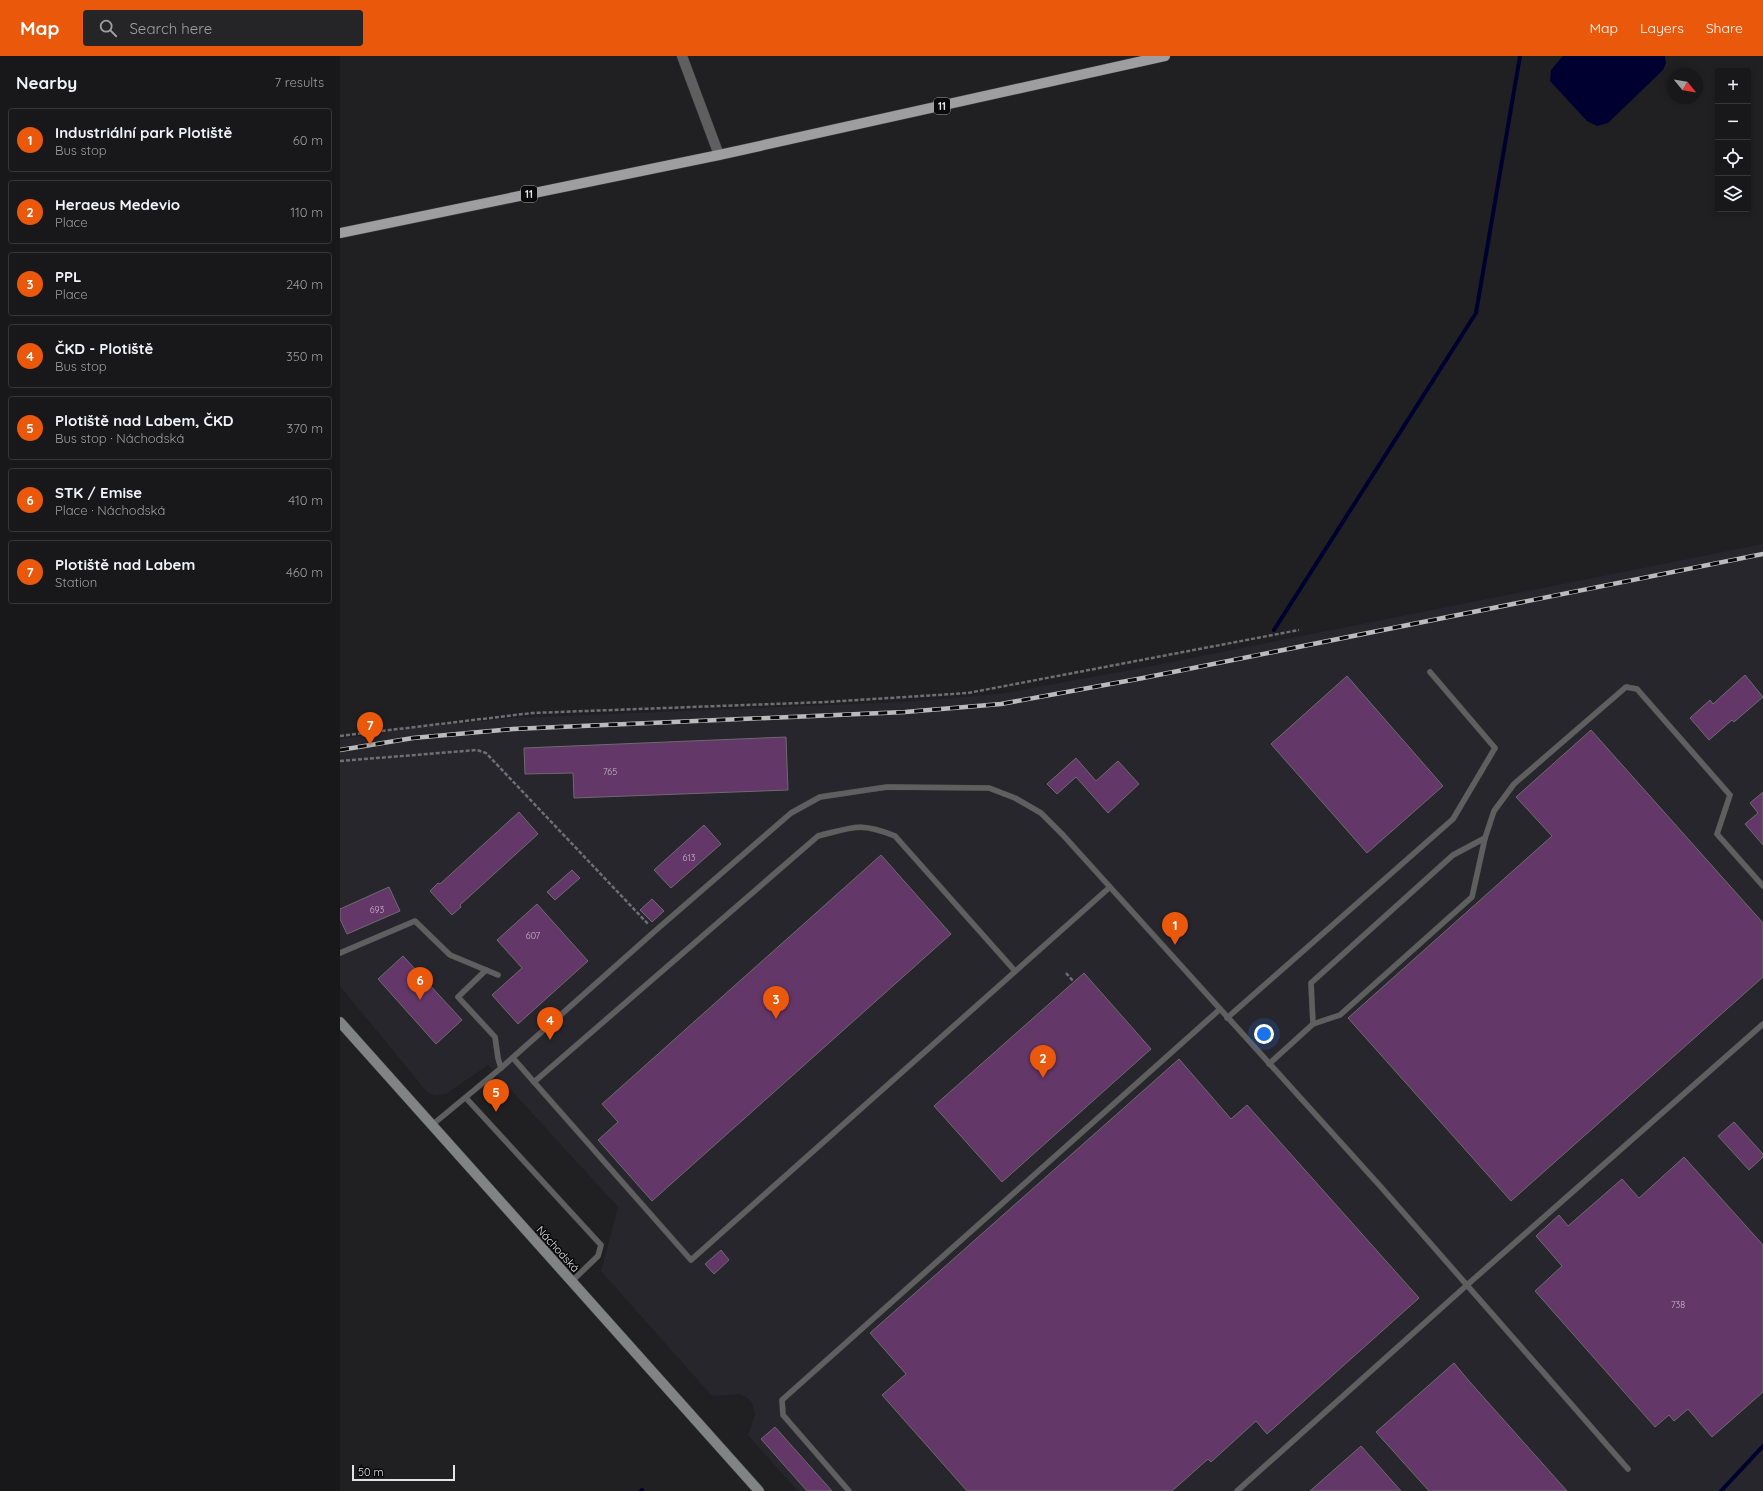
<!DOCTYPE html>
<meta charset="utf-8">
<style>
:root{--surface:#181719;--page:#252426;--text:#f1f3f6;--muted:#9f9fa2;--line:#363638;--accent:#ea580c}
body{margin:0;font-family:Quicksand,sans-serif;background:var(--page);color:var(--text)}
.controls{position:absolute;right:12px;top:12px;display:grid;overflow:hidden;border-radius:4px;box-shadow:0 2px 6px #0003}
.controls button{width:36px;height:36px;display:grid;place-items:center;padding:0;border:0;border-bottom:1px solid var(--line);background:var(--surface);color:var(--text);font:20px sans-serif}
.compass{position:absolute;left:1327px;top:12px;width:36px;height:36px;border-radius:50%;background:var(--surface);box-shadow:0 2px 6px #0003;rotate:120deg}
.scale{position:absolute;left:12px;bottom:10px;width:103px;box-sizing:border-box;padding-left:4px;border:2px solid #e3e2e4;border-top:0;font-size:11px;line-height:14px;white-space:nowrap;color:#e3e2e4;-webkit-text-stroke:3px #0a090a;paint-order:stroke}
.you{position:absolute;left:924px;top:978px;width:14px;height:14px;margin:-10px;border:3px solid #fff;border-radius:50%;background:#1a73e8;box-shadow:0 0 0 6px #1a73e833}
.badge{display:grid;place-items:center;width:26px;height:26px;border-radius:50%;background:var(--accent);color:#fff;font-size:13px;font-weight:700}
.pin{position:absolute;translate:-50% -33px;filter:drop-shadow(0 1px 2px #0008)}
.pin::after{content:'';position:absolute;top:21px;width:14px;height:12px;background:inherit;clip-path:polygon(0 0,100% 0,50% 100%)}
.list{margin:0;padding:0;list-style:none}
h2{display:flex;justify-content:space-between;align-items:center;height:52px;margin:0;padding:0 16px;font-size:17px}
h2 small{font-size:13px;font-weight:400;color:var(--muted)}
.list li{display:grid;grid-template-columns:26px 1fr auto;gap:12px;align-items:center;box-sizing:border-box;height:64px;margin:0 8px 8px;padding:0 8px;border:1px solid var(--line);border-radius:4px}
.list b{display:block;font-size:15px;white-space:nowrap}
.list p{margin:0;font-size:13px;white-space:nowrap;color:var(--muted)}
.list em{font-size:13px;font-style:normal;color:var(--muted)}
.icon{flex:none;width:22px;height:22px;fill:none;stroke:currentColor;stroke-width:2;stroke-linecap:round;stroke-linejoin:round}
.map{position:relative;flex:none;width:1423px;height:1435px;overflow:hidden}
header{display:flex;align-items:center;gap:24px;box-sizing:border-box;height:56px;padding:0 20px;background:var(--accent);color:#fff}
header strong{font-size:19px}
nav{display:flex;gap:22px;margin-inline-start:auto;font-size:14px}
.search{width:280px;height:36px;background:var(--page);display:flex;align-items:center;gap:10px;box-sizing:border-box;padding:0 14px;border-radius:4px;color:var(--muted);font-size:15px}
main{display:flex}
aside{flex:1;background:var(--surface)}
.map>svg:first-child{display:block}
</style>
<header>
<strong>Map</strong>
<div class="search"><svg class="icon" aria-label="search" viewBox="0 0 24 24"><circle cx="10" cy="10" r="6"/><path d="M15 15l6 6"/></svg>Search here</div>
<nav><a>Map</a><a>Layers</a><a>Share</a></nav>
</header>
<main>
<aside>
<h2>Nearby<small>7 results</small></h2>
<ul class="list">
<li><span class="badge">1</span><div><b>Industriální park Plotiště</b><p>Bus stop</p></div><em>60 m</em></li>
<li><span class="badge">2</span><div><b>Heraeus Medevio</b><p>Place</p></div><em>110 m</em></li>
<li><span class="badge">3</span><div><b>PPL</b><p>Place</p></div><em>240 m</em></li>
<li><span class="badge">4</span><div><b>ČKD - Plotiště</b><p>Bus stop</p></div><em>350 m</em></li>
<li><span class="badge">5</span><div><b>Plotiště nad Labem, ČKD</b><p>Bus stop · Náchodská</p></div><em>370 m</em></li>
<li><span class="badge">6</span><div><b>STK / Emise</b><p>Place · Náchodská</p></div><em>410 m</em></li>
<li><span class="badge">7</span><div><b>Plotiště nad Labem</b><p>Station</p></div><em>460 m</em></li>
</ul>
</aside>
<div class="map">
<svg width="1423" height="1435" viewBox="0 0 1423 1435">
<rect width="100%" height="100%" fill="#201f21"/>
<polygon fill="#28262d" points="1423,488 1423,1435 458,1435 408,1379 415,1359 413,1349 408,1342 400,1338 372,1340 261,1215 278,1151 148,1009 106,1038 95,1039 87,1036 0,930 0,683 72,672 173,662 565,646 659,638 801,612"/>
<polygon fill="#000030" points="1223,0 1325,0 1326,7 1323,14 1268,67 1257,70 1247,65 1210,25 1211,14"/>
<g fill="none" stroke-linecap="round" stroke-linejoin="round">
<g stroke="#000030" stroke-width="4">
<polyline points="934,574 1136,257 1180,0"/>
<polyline points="301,1435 302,1434"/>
<polyline points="1381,1435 1423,1390"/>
</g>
</g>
<g fill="#643769" stroke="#6d6b6e">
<polygon points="1405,619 1423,641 1394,666 1392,664 1369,684 1350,662 1370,644 1373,648"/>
<polygon points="1007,620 1103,730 1027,797 931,688"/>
<polygon points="1251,674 1423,867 1423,921 1171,1145 1008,962 1212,780 1176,741"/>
<polygon points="446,681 448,734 234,742 233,717 185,718 184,692"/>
<polygon points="736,702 756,725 778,705 799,728 768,757 736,721 717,738 707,728"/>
<polygon points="1423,736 1423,789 1405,768 1418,757 1410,747"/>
<polygon points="179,756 198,778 120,849 121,851 112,859 90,835 98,827 100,828"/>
<polygon points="364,769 381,788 331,832 314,814"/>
<polygon points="541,799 611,878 312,1145 258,1084 278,1066 262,1048"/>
<polygon points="232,814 240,822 215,844 207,836"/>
<polygon points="49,831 60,855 7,878 0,863 0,853"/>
<polygon points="312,843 324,855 312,866 300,854"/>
<polygon points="197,848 248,905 178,968 152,939 182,912 157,884"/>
<polygon points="63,900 122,964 96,988 38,923"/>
<polygon points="744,917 811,993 662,1126 594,1050"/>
<polygon points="839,1003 891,1063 907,1049 1079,1242 927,1378 916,1365 871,1406 868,1403 832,1435 627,1435 542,1339 566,1318 530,1277"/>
<polygon points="1394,1066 1423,1098 1423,1101 1409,1114 1378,1080"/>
<polygon points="1344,1101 1423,1189 1423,1336 1372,1381 1348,1353 1334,1365 1329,1359 1315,1371 1195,1235 1222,1210 1196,1180 1219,1159 1228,1170 1282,1123 1299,1142"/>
<polygon points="381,1194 389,1204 374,1218 365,1208"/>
<polygon points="1114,1307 1129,1325 1227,1435 1089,1435 1036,1376"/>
<polygon points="435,1371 492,1435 467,1435 421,1383"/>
<polygon points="1021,1390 1061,1435 970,1435"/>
</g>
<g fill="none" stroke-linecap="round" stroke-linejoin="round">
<g stroke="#3b3a3c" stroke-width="6">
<g id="lane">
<polyline points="0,897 75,865 110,899 158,919"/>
<polyline points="146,914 118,941 155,981 158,1002 161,1012"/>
<path d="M675,915L555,780C520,766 514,771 478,780L194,1026L351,1204L770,831"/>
<polyline points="887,962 1113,763 1155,692 1090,616"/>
<polyline points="973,968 971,927 1113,799 1145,782"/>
<polyline points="173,1002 194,1026"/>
<polyline points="929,1008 973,968 1000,959 1132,841 1145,782 1154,755 1174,728 1286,631 1297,633 1390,739 1377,778 1423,830"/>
<polyline points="126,1042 261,1189 258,1200 231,1226"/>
<polyline points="92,1069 161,1012 315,875 451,757 480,741 547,731 649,732 675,742 701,757 723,779 1041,1131 1288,1413"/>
<polyline points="509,1435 443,1359 442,1344 879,954"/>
<polyline points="897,1435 1127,1229 1423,968"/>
</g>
</g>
<g stroke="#3b3a3c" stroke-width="11">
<polyline id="street" points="342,0 379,99"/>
</g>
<g stroke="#3b3a3c" stroke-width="11">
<polyline id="secondary" points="0,966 419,1435"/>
</g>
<g stroke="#3b3a3c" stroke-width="11">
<polyline id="primary" points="0,177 379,99 825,0"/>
</g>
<g stroke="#6f6e70" stroke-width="2.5" stroke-dasharray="4 2" stroke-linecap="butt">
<polyline points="0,680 192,657 486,646 628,637 959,574"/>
<polyline points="0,705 137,694 146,697 309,869"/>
<polyline points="726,917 734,926"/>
</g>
<use href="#lane" stroke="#5f5f60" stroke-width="5.5"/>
<use href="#street" stroke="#5f5f60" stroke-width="10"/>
<use href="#secondary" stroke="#828384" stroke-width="10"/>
<use href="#primary" stroke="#9e9ea1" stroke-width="10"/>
<g stroke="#bbbabc" stroke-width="4.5">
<polyline id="rail" points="0,694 73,682 173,673 565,656 661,648 803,622 1423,498"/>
</g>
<use href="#rail" stroke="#0a090a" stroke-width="3" stroke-dasharray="9" stroke-linecap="butt"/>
</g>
<g text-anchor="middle" stroke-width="3.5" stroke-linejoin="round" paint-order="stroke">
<g font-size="9" fill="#c3b7c5">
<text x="270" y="719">765</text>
<text x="349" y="805">613</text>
<text x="37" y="857">693</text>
<text x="193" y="883">607</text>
<text x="1338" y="1252">738</text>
</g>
<g fill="#0a090a" stroke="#a2a1a3" stroke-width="1">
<rect x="594" y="42" width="16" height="16" rx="3"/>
<rect x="181" y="130" width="16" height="16" rx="3"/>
</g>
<g font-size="10" font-weight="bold" fill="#e3e2e4">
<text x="602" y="54">11</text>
<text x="189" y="142">11</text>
</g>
<g font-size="11" fill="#e3e2e4" stroke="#0a090a">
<text transform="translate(218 1193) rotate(48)" y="4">Náchodská</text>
</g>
</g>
</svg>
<div class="controls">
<button>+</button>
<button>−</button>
<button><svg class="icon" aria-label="locate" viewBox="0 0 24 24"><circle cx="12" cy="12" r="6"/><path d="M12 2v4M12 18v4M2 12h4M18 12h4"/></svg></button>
<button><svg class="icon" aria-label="layers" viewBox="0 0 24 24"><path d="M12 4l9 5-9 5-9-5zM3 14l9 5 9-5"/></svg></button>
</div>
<svg class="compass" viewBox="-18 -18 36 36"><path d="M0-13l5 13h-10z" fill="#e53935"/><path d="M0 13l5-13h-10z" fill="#9f9fa2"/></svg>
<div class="scale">50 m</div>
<div class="you"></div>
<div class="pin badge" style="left:835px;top:889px">1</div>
<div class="pin badge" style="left:703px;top:1022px">2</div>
<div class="pin badge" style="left:436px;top:963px">3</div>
<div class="pin badge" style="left:210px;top:984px">4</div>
<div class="pin badge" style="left:156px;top:1056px">5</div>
<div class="pin badge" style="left:80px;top:944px">6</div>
<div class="pin badge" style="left:30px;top:689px">7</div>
</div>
</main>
